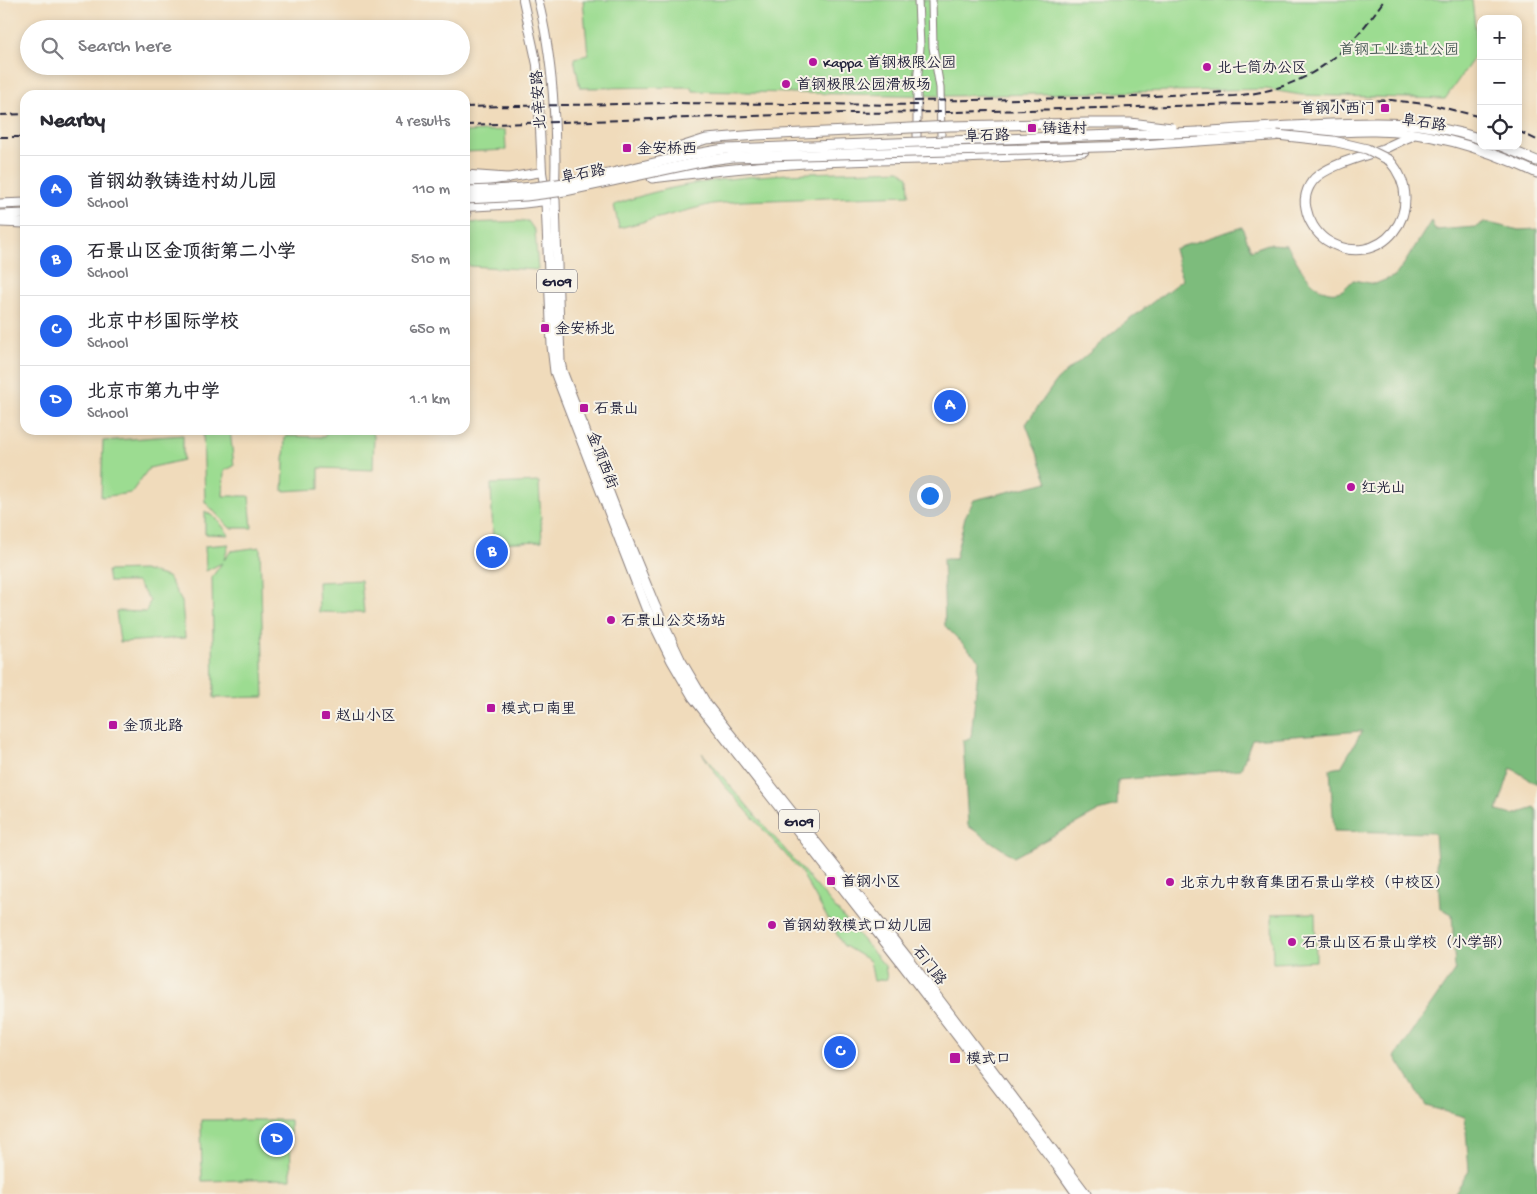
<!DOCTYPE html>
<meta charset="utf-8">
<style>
:root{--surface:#fff;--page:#f2f2f3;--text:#2b2b33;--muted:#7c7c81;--line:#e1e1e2;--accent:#2563eb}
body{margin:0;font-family:"Gochi Hand","LXGW WenKai TC",sans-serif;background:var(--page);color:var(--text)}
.controls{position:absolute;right:15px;top:15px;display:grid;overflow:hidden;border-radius:10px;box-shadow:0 2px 8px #0003}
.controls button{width:45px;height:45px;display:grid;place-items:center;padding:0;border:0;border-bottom:1px solid var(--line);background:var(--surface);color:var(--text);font:25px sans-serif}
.you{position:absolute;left:929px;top:495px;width:18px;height:18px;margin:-12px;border:4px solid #fff;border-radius:50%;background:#1a73e8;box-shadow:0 0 0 8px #1a73e833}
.badge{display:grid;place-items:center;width:32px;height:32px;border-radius:50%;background:var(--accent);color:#fff;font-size:16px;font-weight:700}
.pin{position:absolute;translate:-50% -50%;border:2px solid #fff;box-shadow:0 1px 5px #0006}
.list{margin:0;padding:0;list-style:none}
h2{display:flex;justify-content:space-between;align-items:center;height:65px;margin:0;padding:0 20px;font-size:21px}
h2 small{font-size:16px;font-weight:400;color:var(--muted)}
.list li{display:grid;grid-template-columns:32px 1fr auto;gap:15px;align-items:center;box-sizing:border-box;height:70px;padding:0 20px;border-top:1px solid var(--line)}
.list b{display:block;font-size:19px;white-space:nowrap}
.list p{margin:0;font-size:16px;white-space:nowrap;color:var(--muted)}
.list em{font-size:16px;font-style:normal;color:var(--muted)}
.icon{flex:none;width:28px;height:28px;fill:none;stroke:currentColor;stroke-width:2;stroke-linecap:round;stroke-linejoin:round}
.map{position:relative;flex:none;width:1537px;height:1194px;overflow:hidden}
.search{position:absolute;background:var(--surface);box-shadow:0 2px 8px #0003;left:20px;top:20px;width:450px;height:55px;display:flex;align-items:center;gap:12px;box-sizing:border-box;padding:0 18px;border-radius:28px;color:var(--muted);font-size:19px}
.panel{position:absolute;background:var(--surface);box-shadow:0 2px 8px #0003;left:20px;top:90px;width:450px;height:345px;border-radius:15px}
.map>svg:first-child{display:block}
</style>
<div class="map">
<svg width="1537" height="1194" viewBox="0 0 1537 1194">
<rect width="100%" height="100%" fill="#f7f3e8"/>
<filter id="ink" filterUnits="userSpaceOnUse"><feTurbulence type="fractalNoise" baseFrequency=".02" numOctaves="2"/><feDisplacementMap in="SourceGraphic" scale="10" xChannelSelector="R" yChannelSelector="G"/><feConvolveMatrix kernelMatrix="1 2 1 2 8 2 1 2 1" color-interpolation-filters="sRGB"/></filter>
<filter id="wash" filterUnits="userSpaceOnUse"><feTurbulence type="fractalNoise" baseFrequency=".0096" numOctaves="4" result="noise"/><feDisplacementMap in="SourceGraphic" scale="20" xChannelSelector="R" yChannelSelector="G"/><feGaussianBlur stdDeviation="1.12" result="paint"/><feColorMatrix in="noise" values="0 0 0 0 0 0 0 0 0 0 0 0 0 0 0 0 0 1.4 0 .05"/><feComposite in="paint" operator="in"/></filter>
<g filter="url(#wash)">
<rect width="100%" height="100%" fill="#f0dbbb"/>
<g fill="#9cdc91" stroke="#5f7f66">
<polygon points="583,0 1472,0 1478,52 1445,99 1301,95 1266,89 946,96 693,91 692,87 580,88 574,58 588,55"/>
<polygon points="505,130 506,150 465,152 465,132"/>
<path d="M900,170L908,177L909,195L742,201L712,204L619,228L614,205C704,171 805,174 900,170Z"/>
<polygon points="528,221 535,231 538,270 469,266 465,261 465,223"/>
<polygon points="203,430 230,430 234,466 224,471 223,496 249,496 252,528 230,528 205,502"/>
<polygon points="328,430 369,430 374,436 373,470 319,468 319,489 283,491 285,436 324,437"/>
<polygon points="183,435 183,460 149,468 131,493 101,497 103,441"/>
<polygon points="539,482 542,541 493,543 491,484"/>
<polygon points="205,511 218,520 229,535 205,534"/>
<polygon points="229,544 224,560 231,551 260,547 264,697 214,698 212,577 222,563 206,571 205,546"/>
<polygon points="143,570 168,577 182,602 185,638 120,642 116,611 146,612 150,601 137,582 109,582 107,571"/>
<polygon points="361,580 364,613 319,612 318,582"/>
<polygon points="702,753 885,966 887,979 874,981 870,961 843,945 801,872 723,784"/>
<polygon points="1315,913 1316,961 1273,963 1272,914"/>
<polygon points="201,1120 290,1120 291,1179 202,1181"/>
</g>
<path fill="#7dbc7b" stroke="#506f5b" d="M1431,221L1435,230L1476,227L1484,222L1519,230L1537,229V344L1535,361L1537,366V784L1511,768L1497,811L1513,815L1535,808L1537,811V1194H1454L1469,1171L1465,1117L1426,1106L1395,1057L1455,970L1452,914L1440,908L1435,833L1334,831L1330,769L1341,767L1362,731L1252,739L1241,769L1118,780L1117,806L1099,811L1014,857L968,826L963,741L971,737L979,660L945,626L943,559H955L965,517L974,500L1048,482L1026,424L1057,380L1121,326L1182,280L1174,249L1242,227L1251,250L1268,244L1287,245C1298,263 1315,300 1341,291C1345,289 1349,284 1353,280L1375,284L1395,276L1404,264Z"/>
</g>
<g filter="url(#ink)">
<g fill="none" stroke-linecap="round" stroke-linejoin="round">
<g stroke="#897e7b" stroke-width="9">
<g id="secondary">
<polyline points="932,0 933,47 940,88 941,136"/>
<polyline points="917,136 917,85 920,47 918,0"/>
</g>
</g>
<g stroke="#897e7b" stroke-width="10">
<g id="primary">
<polyline points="523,0 537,65 542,172 545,191"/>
<path d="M538,0C553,57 557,130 555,189"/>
<polyline points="465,183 482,182 542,172"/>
<polyline points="465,207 520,204 546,201"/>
</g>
</g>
<g stroke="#897e7b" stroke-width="11">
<g id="highway">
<path d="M1199,132C1236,129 1273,127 1310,125C1371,122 1422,119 1481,139"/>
<path d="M1297,134C1321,133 1346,131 1370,131C1428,130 1485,148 1537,173"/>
<polyline points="1127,146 1284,135"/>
<polyline points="1501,146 1537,161"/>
<polyline points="675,149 706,139 757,135 871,130"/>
<path d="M1389,160C1433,209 1378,275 1326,240C1316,233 1308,220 1306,208C1303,196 1309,182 1319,175C1338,162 1362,157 1383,149C1392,145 1402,140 1411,136"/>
<polyline points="465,175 507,178"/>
<path d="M652,178C717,170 783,163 849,161C927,158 1006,159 1084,151"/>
<polyline points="555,200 560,362 562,371 622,526 655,606 680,659 707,705 907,957 1086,1194"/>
<polyline points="546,201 552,346 555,372 646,608 672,661 693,697 899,960 1058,1167 1077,1194"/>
<polyline points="0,204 25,203"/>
<polyline points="0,215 25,214"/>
<polyline points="465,215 466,215"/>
<polyline points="0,222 25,223"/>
</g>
</g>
<use href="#secondary" stroke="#fff" stroke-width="7"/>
<use href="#primary" stroke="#fff" stroke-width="8"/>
<use href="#highway" stroke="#fff" stroke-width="9"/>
<g stroke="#22223b" stroke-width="2" stroke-dasharray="8 4" stroke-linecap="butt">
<path d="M1217,97C1297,94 1340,65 1384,0"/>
<polyline points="914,101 1135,97 1226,92"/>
<polyline points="465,107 668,103 922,105"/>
<polyline points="0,115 25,114"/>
<polyline points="465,125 847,113 954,112 1391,100 1433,105 1481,117"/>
<polyline points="1518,131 1537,140"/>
<polyline points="0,137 25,137"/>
</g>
<g stroke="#897e7b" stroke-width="11" stroke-linecap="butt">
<g id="highway-bridge">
<polyline points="871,130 950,126 1087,123 1130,123 1172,128"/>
<polyline points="1277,135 1333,141 1367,149 1389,160"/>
<path d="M465,191C496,190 527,189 557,184C614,176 669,156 726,149L1199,132"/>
<polyline points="465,199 526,196 565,191 710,160 733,157 1134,146"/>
</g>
</g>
<use href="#highway-bridge" stroke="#fff" stroke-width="9"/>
</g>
</g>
<g fill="#b5179e" stroke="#f7f3e8" stroke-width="2">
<circle cx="813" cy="62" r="5"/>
<circle cx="1207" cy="67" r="5"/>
<circle cx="786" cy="84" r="5"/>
<rect x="1380" y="103" width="10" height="10" rx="2.5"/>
<rect x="1027" y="123" width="10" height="10" rx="2.5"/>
<rect x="622" y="143" width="10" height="10" rx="2.5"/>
<rect x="540" y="323" width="10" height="10" rx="2.5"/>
<rect x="579" y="403" width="10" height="10" rx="2.5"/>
<circle cx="1351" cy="487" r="5"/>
<circle cx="611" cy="620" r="5"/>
<rect x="486" y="703" width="10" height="10" rx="2.5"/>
<rect x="321" y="710" width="10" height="10" rx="2.5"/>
<rect x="108" y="720" width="10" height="10" rx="2.5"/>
<rect x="826" y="876" width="10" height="10" rx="2.5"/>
<circle cx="1170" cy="882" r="5"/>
<circle cx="772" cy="925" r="5"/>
<circle cx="1292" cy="942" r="5"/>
<rect x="949" y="1052" width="12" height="12" rx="2.5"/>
</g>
<g text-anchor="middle" stroke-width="4" stroke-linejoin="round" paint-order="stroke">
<g fill="#f7f3e8" stroke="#62616f" stroke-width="1">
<rect x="537" y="269.5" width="40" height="23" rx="4"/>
<rect x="779" y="809.5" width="40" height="23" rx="4"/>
</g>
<g font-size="14" font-weight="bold" fill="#22223b">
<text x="557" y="286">G109</text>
<text x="799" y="826">G109</text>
</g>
<g font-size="15" fill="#475a55" stroke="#f7f3e8">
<text x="1399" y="54">首钢工业遗址公园</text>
</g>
<g font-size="15" fill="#22223b" stroke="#f7f3e8" text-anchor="start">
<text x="823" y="67">Kappa 首钢极限公园</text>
<text x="1217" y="72">北七筒办公区</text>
<text x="796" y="89">首钢极限公园滑板场</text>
<text x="1375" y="113" text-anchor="end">首钢小西门</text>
<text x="1042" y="133">铸造村</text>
<text x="637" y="153">金安桥西</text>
<text x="555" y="333">金安桥北</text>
<text x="594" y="413">石景山</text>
<text x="1361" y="492">红光山</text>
<text x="621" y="625">石景山公交场站</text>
<text x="501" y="713">模式口南里</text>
<text x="336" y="720">赵山小区</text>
<text x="123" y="730">金顶北路</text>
<text x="841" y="886">首钢小区</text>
<text x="1180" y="887">北京九中教育集团石景山学校（中校区）</text>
<text x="782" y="930">首钢幼教模式口幼儿园</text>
<text x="1302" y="947">石景山区石景山学校（小学部）</text>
<text x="966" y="1063">模式口</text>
</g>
<g font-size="15" fill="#22223b" stroke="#f7f3e8">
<text transform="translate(538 100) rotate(-94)" y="5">北辛安路</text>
<text transform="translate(1424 122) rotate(8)" y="5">阜石路</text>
<text transform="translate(987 135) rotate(-2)" y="5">阜石路</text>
<text transform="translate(583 173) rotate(-11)" y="5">阜石路</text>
<text transform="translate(603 460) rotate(69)" y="5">金顶西街</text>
<text transform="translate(930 965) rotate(53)" y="5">石门路</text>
</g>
</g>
</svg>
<div class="controls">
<button>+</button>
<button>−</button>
<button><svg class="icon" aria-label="locate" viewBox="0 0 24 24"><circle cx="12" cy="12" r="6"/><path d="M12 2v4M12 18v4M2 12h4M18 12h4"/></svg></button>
</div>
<div class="you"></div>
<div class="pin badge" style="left:950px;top:406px">A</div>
<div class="pin badge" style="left:492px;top:552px">B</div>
<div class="pin badge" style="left:840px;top:1052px">C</div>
<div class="pin badge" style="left:277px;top:1139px">D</div>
<div class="search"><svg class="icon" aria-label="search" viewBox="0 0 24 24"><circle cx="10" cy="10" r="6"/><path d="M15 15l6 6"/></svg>Search here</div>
<section class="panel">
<h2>Nearby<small>4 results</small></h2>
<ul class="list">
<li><span class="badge">A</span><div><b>首钢幼教铸造村幼儿园</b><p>School</p></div><em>110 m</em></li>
<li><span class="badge">B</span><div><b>石景山区金顶街第二小学</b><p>School</p></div><em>510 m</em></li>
<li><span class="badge">C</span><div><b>北京中杉国际学校</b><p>School</p></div><em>650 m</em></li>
<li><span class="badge">D</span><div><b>北京市第九中学</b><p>School</p></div><em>1.1 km</em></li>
</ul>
</section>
</div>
